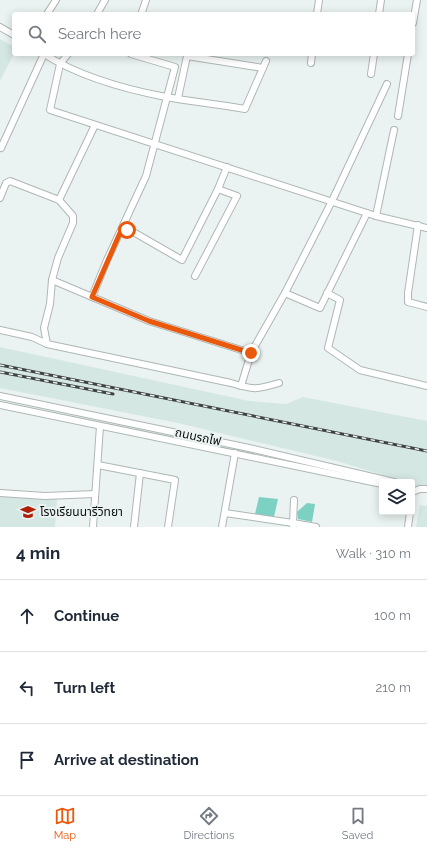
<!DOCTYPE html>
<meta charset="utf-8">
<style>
:root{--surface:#fff;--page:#f6f6f7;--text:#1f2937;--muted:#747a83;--line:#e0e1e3;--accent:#ea580c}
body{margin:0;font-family:Raleway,"Noto Sans Thai",sans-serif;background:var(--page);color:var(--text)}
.controls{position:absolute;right:12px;bottom:12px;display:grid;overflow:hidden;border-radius:4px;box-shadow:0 2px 10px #0003}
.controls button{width:36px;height:36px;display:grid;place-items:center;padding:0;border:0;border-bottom:1px solid var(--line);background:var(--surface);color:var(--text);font:20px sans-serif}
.stop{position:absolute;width:12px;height:12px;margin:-9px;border:3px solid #ea580c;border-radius:50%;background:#fff}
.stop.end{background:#ea580c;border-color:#fff;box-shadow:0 1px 4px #0008}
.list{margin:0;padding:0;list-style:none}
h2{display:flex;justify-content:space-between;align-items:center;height:52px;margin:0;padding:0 16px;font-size:17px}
h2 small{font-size:13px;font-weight:400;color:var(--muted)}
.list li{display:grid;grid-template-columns:26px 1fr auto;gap:12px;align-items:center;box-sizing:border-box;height:72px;padding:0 16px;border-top:1px solid var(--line)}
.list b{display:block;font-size:15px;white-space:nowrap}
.list em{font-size:13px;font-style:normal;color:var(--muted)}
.icon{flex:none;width:22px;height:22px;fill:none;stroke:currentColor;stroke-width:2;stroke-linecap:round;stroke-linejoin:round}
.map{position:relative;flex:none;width:427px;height:527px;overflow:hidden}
.search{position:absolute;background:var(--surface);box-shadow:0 2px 10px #0003;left:12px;right:12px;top:12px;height:44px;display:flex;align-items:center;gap:10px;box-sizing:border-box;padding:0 14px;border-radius:4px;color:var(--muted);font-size:15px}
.sheet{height:268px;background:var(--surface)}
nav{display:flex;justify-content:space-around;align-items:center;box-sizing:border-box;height:56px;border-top:1px solid var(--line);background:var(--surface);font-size:11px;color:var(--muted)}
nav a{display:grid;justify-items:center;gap:2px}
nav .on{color:var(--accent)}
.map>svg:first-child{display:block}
</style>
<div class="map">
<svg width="427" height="527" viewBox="0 0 427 527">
<rect width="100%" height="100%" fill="#eaf3f1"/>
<g fill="#d5e7e3">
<polygon points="0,39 14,47 14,54 0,81"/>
<polygon points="0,347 249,401 286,404 303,397 427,421 427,490 412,487 412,482 405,482 337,461 178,423 0,388"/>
<polygon points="0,496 57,498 55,527 0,527"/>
<polygon points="420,505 427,506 427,527 416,527"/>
</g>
<g fill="#7dd1c3">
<polygon points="259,497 278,499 274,517 255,514"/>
<polygon points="307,503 315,504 312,522 298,519 297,512"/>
</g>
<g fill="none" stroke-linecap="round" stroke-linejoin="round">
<g stroke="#aeb7b5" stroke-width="8">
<g id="minor">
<polyline points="142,12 146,0"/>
<polyline points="47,14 56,0"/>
<polyline points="97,14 105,0"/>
<polyline points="317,14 319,0"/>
<polyline points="379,14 381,0"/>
<polyline points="413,23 417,0"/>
<polyline points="0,27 14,35"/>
<path d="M44,54C80,77 124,89 166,97C192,102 219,104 245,109L266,61"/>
<polyline points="68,54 60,64 50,110 376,216 427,228"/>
<polyline points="311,63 312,54"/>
<polyline points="371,74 374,54"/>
<polyline points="178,98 187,56 263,68"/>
<polyline points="398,116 408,54"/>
<polyline points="1,148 44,54"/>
<polyline points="0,198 6,183 10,181 59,200 73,216 73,223 58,258 52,280 50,304 44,328 47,344"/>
<polyline points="59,200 95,125"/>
<polyline points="376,216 394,130"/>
<polyline points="418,225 408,293 408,302 427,307"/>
<polyline points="123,226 182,260 218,189 227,167"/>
<polyline points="195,276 237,196 218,189"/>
<polyline points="52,280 149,321 251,353"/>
<polyline points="285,293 320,308 367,213"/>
<polyline points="327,293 340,300 328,348 360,370 427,386"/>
<polyline points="92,297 107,260 146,176 175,67 131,54"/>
<path d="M0,330L32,337L47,344L231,383C254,390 256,390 279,383"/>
<polyline points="241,386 251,353 285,293 332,201 387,84"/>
<polyline points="0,396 249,448 394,482"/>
<polyline points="0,405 382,484"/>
<polyline points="98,465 175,480 168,527"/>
<polyline points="412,492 420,489 427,489"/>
<polyline points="0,493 45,496 95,494"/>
<polyline points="225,513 293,523 294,500"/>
<polyline points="293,525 293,523 316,527"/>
<polyline points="93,527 100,426"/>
<polyline points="134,527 140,473"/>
<polyline points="222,527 235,453"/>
<polyline points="408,527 410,512"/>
</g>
</g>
<use href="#minor" stroke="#fff" stroke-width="6"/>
<g stroke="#3e4241" stroke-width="3">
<g id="rail">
<polyline points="0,365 427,451"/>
<polyline points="0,372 113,394"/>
</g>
</g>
<use href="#rail" stroke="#eaf3f1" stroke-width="1.5" stroke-dasharray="4.5" stroke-linecap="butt"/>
</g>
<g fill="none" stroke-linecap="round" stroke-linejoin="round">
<polyline stroke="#ea580c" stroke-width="5" points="127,230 123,226 92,297 149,321 251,353"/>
</g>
<defs>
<g id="school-bare" transform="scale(1.2)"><path d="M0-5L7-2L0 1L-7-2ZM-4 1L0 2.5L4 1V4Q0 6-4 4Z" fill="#af2107" stroke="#eaf3f1" stroke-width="2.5" paint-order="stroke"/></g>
</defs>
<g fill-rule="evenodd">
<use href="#school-bare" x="28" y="512"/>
</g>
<g text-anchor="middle" stroke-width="4" stroke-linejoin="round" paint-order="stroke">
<g font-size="12" fill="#0c0f0e" stroke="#eaf3f1">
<text transform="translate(198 437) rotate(12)" y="4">ถนนรถไฟ</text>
</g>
<g font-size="12" fill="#0c0f0e" stroke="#eaf3f1" text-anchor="start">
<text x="40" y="516">โรงเรียนนารีวิทยา</text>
</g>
</g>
</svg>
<div class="controls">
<button><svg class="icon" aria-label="layers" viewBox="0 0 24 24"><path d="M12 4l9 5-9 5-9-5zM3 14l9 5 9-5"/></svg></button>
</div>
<div class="stop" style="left:127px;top:230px"></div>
<div class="stop end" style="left:251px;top:353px"></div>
<div class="search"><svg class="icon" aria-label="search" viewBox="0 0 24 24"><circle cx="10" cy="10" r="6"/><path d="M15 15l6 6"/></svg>Search here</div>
</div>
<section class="sheet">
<h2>4 min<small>Walk · 310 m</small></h2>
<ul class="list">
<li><svg class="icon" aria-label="ahead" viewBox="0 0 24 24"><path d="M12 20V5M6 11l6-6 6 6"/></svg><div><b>Continue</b></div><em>100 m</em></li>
<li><svg class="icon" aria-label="left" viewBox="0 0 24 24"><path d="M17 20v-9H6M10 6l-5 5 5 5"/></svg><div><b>Turn left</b></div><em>210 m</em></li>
<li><svg class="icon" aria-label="arrive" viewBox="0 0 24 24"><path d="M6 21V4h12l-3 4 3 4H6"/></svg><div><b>Arrive at destination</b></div></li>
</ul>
</section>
<nav>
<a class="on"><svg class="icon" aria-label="map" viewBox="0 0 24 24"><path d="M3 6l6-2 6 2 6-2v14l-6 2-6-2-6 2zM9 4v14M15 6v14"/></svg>Map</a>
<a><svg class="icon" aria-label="directions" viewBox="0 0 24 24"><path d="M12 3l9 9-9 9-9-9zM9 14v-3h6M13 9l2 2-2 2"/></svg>Directions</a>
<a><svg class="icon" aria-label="saved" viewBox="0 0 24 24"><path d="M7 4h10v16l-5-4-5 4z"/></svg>Saved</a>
</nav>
